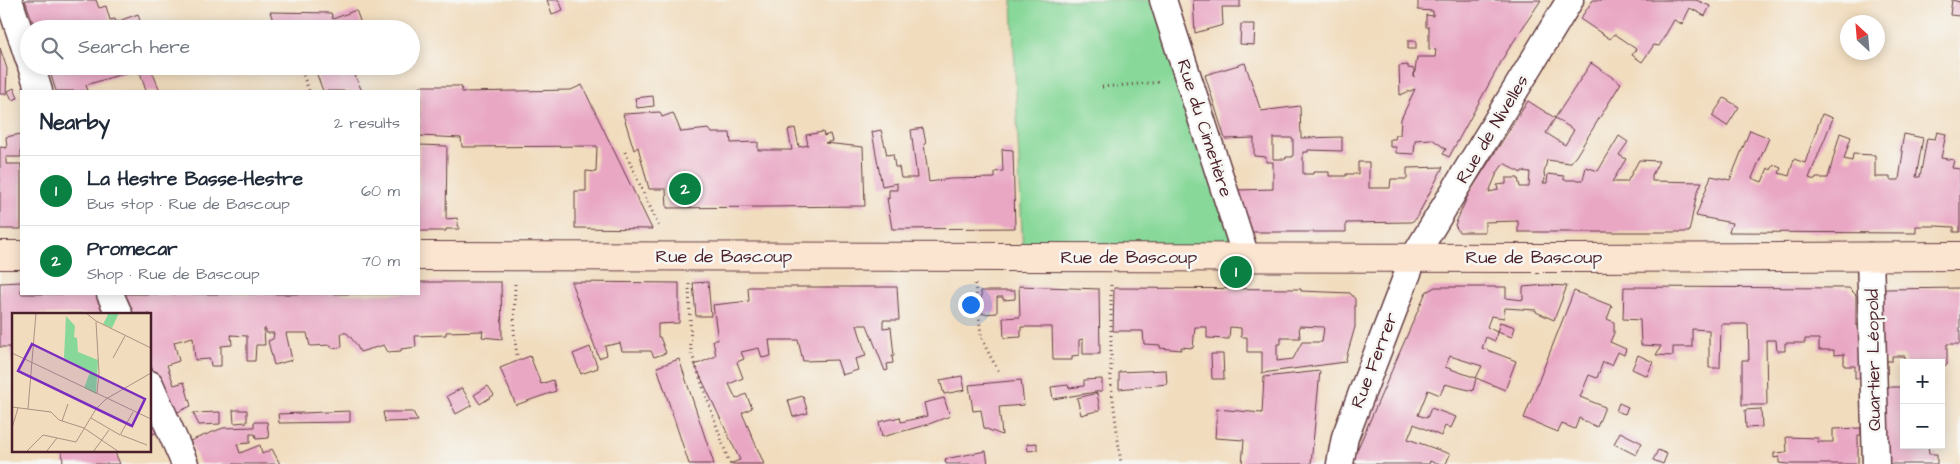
<!DOCTYPE html>
<meta charset="utf-8">
<style>
:root{--surface:#fff;--page:#f2f2f3;--text:#1f2937;--muted:#747a83;--line:#e0e1e3;--accent:#0b8043}
body{margin:0;font-family:"Architects Daughter",sans-serif;background:var(--page);color:var(--text)}
.controls{position:absolute;right:15px;bottom:15px;display:grid;overflow:hidden;border-radius:0px;box-shadow:0 2px 12px #0003}
.controls button{width:45px;height:45px;display:grid;place-items:center;padding:0;border:0;border-bottom:1px solid var(--line);background:var(--surface);color:var(--text);font:25px sans-serif}
.compass{position:absolute;left:1840px;top:15px;width:45px;height:45px;border-radius:50%;background:var(--surface);box-shadow:0 2px 12px #0003;rotate:334deg}
.you{position:absolute;left:970px;top:304px;width:18px;height:18px;margin:-12px;border:4px solid #fff;border-radius:50%;background:#1a73e8;box-shadow:0 0 0 8px #1a73e833}
.badge{display:grid;place-items:center;width:32px;height:32px;border-radius:50%;background:var(--accent);color:#fff;font-size:16px;font-weight:700}
.pin{position:absolute;translate:-50% -50%;border:2px solid #fff;box-shadow:0 1px 5px #0006}
.list{margin:0;padding:0;list-style:none}
h2{display:flex;justify-content:space-between;align-items:center;height:65px;margin:0;padding:0 20px;font-size:21px}
h2 small{font-size:16px;font-weight:400;color:var(--muted)}
.list li{display:grid;grid-template-columns:32px 1fr auto;gap:15px;align-items:center;box-sizing:border-box;height:70px;padding:0 20px;border-top:1px solid var(--line)}
.list b{display:block;font-size:19px;white-space:nowrap}
.list p{margin:0;font-size:16px;white-space:nowrap;color:var(--muted)}
.list em{font-size:16px;font-style:normal;color:var(--muted)}
.icon{flex:none;width:28px;height:28px;fill:none;stroke:currentColor;stroke-width:2;stroke-linecap:round;stroke-linejoin:round}
.map{position:relative;flex:none;width:1960px;height:464px;overflow:hidden}
.search{position:absolute;background:var(--surface);box-shadow:0 2px 12px #0003;left:20px;top:20px;width:400px;height:55px;display:flex;align-items:center;gap:12px;box-sizing:border-box;padding:0 18px;border-radius:28px;color:var(--muted);font-size:19px}
.panel{position:absolute;background:var(--surface);box-shadow:0 2px 12px #0003;left:20px;top:90px;width:400px;height:205px;border-radius:0px}
.map>svg:first-child{display:block}
</style>
<div class="map">
<svg width="1960" height="464" viewBox="0 0 1960 464">
<rect width="100%" height="100%" fill="#f6f6f2"/>
<filter id="ink" filterUnits="userSpaceOnUse"><feTurbulence type="fractalNoise" baseFrequency=".02" numOctaves="2"/><feDisplacementMap in="SourceGraphic" scale="10" xChannelSelector="R" yChannelSelector="G"/><feConvolveMatrix kernelMatrix="1 2 1 2 8 2 1 2 1" color-interpolation-filters="sRGB"/></filter>
<filter id="wash" filterUnits="userSpaceOnUse"><feTurbulence type="fractalNoise" baseFrequency=".0096" numOctaves="4" result="noise"/><feDisplacementMap in="SourceGraphic" scale="20" xChannelSelector="R" yChannelSelector="G"/><feGaussianBlur stdDeviation="1.12" result="paint"/><feColorMatrix in="noise" values="0 0 0 0 0 0 0 0 0 0 0 0 0 0 0 0 0 1.4 0 .05"/><feComposite in="paint" operator="in"/></filter>
<g filter="url(#wash)">
<rect width="100%" height="100%" fill="#f1dcbd"/>
<polygon fill="#87d899" stroke="#687c62" points="1012,0 1163,0 1246,257 1023,256"/>
<g id="blocks">
<g fill="#e9a7c4" fill-rule="evenodd">
<polygon points="25,0 96,0 99,8 106,6 110,20 115,19 116,22 138,14 140,21 118,29 35,29"/>
<polygon points="547,0 559,0 563,10 552,14"/>
<polygon points="1193,0 1240,0 1240,7 1222,7 1223,25 1195,33"/>
<polygon points="1418,0 1541,0 1506,53 1449,157 1443,154 1446,149 1432,139 1415,140 1414,154 1396,153 1396,147 1390,147 1390,139 1395,139 1396,135 1400,135 1401,119 1415,89 1400,95 1399,66 1408,65 1408,68 1414,69 1414,78 1417,57 1435,57 1436,50 1429,49 1429,27 1426,27 1426,15 1433,16 1433,11 1418,10"/>
<polygon points="1593,0 1696,0 1710,6 1705,16 1690,8 1682,24 1674,20 1659,46 1654,45 1642,62 1632,55 1636,49 1614,34 1610,39 1580,19"/>
<polygon points="1952,0 1960,2 1960,16 1950,15"/>
<polygon points="356,10 363,29 276,29 270,12 331,13 333,19"/>
<polygon points="1241,24 1255,24 1254,45 1240,44"/>
<rect x="1408" y="41" width="8" height="8"/>
<polygon points="0,48 7,69 6,94 0,94"/>
<path d="M1245,63L1261,111L1300,106L1301,138L1342,137V151L1308,150V152H1303V174H1313V172H1329V176H1346V174H1358V162H1369V188H1390L1391,179H1407V168L1443,167L1416,219L1411,222L1346,223V232H1250L1238,190L1273,189V162H1266V157L1254,156V138L1225,139L1205,75ZM1273,138H1293V157H1286V159H1273Z"/>
<path d="M1591,63L1621,83L1576,156L1570,163L1547,160L1544,173L1545,180L1543,183H1547L1548,174L1564,176V180H1583L1586,167L1598,171L1619,136L1628,142L1619,155L1626,159L1612,182H1627L1639,160L1659,161L1652,175V181L1702,182L1697,193L1689,232H1518V221L1485,222V232H1459L1455,225L1469,193L1528,101L1555,118ZM1555,118L1574,130L1565,145L1546,133ZM1504,163L1521,173L1522,171L1530,172L1529,187H1520L1518,178H1506V184L1497,185L1498,190L1489,192L1497,173Z"/>
<polygon points="48,66 131,66 132,71 86,85 88,91 56,91"/>
<polygon points="146,66 150,66 160,91 146,91 139,69"/>
<polygon points="331,66 375,66 355,76 362,91 323,91 316,72"/>
<polygon points="582,85 652,229 575,228 575,191 586,191 586,171 596,172 597,146 462,147 461,138 420,136 420,86 461,86 462,92 571,90"/>
<polygon points="14,88 18,98 12,100 8,91"/>
<polygon points="653,96 654,106 637,108 635,98"/>
<polygon points="1724,98 1739,107 1727,126 1712,116"/>
<polygon points="660,112 662,117 673,113 681,132 709,129 712,133 730,133 731,143 758,142 758,150 792,150 788,130 795,128 799,147 808,145 806,135 823,132 824,136 830,134 832,141 825,143 863,147 865,206 667,208 666,189 649,189 638,147 634,150 623,114"/>
<polygon points="1822,114 1833,118 1809,178 1815,180 1816,178 1828,178 1840,133 1851,137 1844,159 1852,161 1853,154 1875,155 1875,177 1890,177 1890,180 1899,180 1903,152 1901,151 1904,134 1923,138 1916,177 1920,177 1927,138 1935,139 1937,132 1946,134 1941,158 1954,160 1952,168 1960,169 1960,232 1954,232 1954,227 1935,226 1916,226 1916,233 1729,232 1732,223 1696,216 1711,176 1730,180 1750,130 1769,138 1752,178 1762,182 1768,168 1771,170 1774,165 1781,168 1779,173 1789,176 1794,159 1805,163"/>
<polygon points="923,128 926,144 924,144 929,182 950,179 995,178 995,172 1003,171 1002,149 1013,150 1015,228 892,229 887,198 889,199 889,190 897,190 897,183 882,186 872,132 881,130 887,155 893,154 895,167 899,167 901,178 917,178 911,130"/>
<polygon points="21,134 21,157 6,157 6,164 21,164 21,229 0,229 0,147 7,148 6,137"/>
<polygon points="419,145 447,146 446,219 457,218 459,229 446,229 446,231 419,231"/>
<polygon points="21,282 21,294 98,294 106,314 14,314 12,368 10,347 0,347 0,283"/>
<polygon points="419,282 501,282 502,339 482,337 483,331 446,332 446,335 415,336 416,347 401,349 401,351 388,352 384,345 360,352 356,344 347,333 341,333 342,347 332,348 331,345 310,346 307,333 286,333 292,360 274,365 268,341 273,339 274,333 266,333 266,329 264,329 265,345 256,345 255,361 247,361 247,336 231,335 232,345 221,346 221,366 211,366 210,359 195,360 193,337 174,342 179,361 167,365 174,385 184,382 191,406 173,414 150,364 150,314 128,314 125,306 125,294 419,294"/>
<polygon points="571,282 679,283 679,323 658,324 658,337 660,337 666,353 654,357 651,351 622,351 620,343 605,346 607,355 599,358"/>
<polygon points="708,282 711,316 696,316 693,283"/>
<polygon points="1546,285 1567,286 1554,320 1536,312 1536,310 1505,308 1504,318 1491,316 1487,327 1497,332 1495,341 1486,337 1482,348 1516,361 1505,390 1476,378 1482,366 1450,356 1445,367 1476,378 1473,391 1445,384 1440,395 1428,390 1418,415 1427,418 1431,408 1456,417 1451,428 1445,426 1441,436 1414,424 1408,439 1450,454 1446,464 1436,464 1430,461 1429,464 1351,464 1426,292 1435,287 1506,287 1506,298 1523,300 1523,287"/>
<polygon points="1019,286 1099,289 1100,354 1083,354 1083,339 1079,340 1079,355 1072,356 1072,360 1053,360 1052,327 1021,327 1021,337 1004,338 1003,318 1020,317"/>
<polygon points="748,287 897,287 899,320 883,320 883,328 891,327 894,356 892,356 893,363 887,364 888,370 885,371 867,325 857,325 866,356 855,359 858,370 842,375 837,360 803,361 798,340 769,340 771,356 762,358 759,348 741,352 744,359 737,362 743,378 729,384 736,399 746,394 752,408 742,413 764,464 729,464 740,460 695,365 716,356 713,340 718,340 713,305 749,301"/>
<polygon points="1624,287 1849,288 1856,295 1856,325 1861,325 1862,378 1855,378 1855,366 1844,366 1844,354 1834,355 1834,350 1819,350 1819,339 1805,339 1805,343 1785,343 1785,351 1777,351 1776,340 1766,340 1767,405 1742,405 1742,360 1749,360 1748,324 1721,324 1720,368 1709,368 1709,330 1692,329 1692,347 1673,347 1673,356 1656,355 1661,346 1641,345 1640,320 1623,319"/>
<path d="M1114,288L1301,289V291L1350,293L1355,299V327L1345,362L1262,373V352H1247V337H1241V328L1230,327L1229,339L1207,338V327H1195L1193,348L1181,347V350L1160,348V345L1144,344L1143,331H1113ZM1299,326L1324,327L1322,342H1302L1293,359L1277,361V344H1281V338H1300Z"/>
<polygon points="1960,288 1960,344 1947,344 1947,365 1941,366 1941,363 1905,363 1905,356 1892,356 1892,361 1880,361 1881,294 1886,289"/>
<polygon points="981,291 1015,291 1015,299 1003,300 1003,297 997,297 997,313 982,314"/>
<polygon points="1574,291 1612,306 1607,319 1614,322 1614,333 1610,342 1626,349 1624,355 1618,352 1612,365 1603,362 1597,378 1589,375 1580,397 1605,407 1597,427 1579,418 1575,429 1562,424 1558,432 1524,418"/>
<polygon points="1500,322 1515,327 1512,337 1497,332"/>
<polygon points="590,347 598,368 581,374 573,354"/>
<polygon points="1211,354 1223,354 1224,379 1212,379"/>
<polygon points="1638,355 1653,362 1647,376 1632,369"/>
<polygon points="530,356 541,384 553,380 556,391 516,405 500,368"/>
<polygon points="679,359 714,464 689,464 657,367"/>
<polygon points="1166,370 1167,384 1119,389 1119,372"/>
<polygon points="1320,371 1311,464 1242,464 1244,440 1215,438 1217,409 1262,413 1264,377"/>
<polygon points="962,376 965,390 944,394 940,380"/>
<polygon points="1102,379 1102,391 1053,399 1051,387 1068,385 1069,388 1084,386 1084,380"/>
<polygon points="1021,380 1024,405 999,407 1002,435 984,428 981,410 973,411 969,385"/>
<polygon points="488,386 494,395 480,404 474,395"/>
<polygon points="1881,387 1904,387 1904,445 1928,445 1929,454 1937,454 1937,464 1884,464"/>
<polygon points="462,388 472,405 456,414 447,396"/>
<polygon points="1097,393 1100,410 1081,415 1077,398"/>
<polygon points="803,396 808,413 793,417 788,400"/>
<polygon points="944,398 950,416 929,424 882,437 879,422 900,417 901,422 927,416 924,403"/>
<polygon points="1619,403 1628,407 1625,414 1616,411"/>
<polygon points="1761,409 1762,427 1746,428 1745,410"/>
<polygon points="233,410 247,410 247,422 234,423"/>
<polygon points="350,411 350,422 279,423 278,414"/>
<polygon points="150,412 160,431 150,435"/>
<polygon points="220,412 220,424 199,425 193,413"/>
<polygon points="383,412 413,412 418,421 385,422"/>
<polygon points="254,422 267,422 269,438 256,439 255,434 250,434 250,443 237,444 240,453 260,445 262,454 272,449 280,464 200,464 190,441 223,428 254,427"/>
<polygon points="1861,428 1861,435 1858,435 1858,464 1787,464 1779,463 1779,457 1774,458 1774,453 1787,452 1786,437 1818,438 1818,442 1833,442 1833,429"/>
<polygon points="1620,432 1642,443 1636,455 1614,444"/>
<polygon points="1037,443 1037,450 1028,451 1027,444"/>
<polygon points="62,450 114,450 120,464 63,464"/>
<polygon points="1658,450 1667,454 1663,464 1653,460"/>
<polygon points="986,451 988,464 946,464 945,459"/>
</g>
</g>
</g>
<g filter="url(#ink)">
<use href="#blocks" fill-opacity="0" stroke="#633b41" stroke-width="1"/>
<g fill="none" stroke-linecap="round" stroke-linejoin="round">
<g stroke="#633b41" stroke-width="29">
<g id="minor">
<polyline points="9,0 29,60"/>
<polyline points="1163,0 1246,257"/>
<polyline points="31,66 39,91"/>
<polyline points="1870,256 1876,464"/>
<polyline points="110,294 119,314"/>
<polyline points="150,384 185,464"/>
<polyline points="1340,464 1345,437 1414,257 1570,0"/>
</g>
</g>
<g stroke="#633b41" stroke-width="30">
<g id="secondary">
<polyline points="0,255 21,255"/>
<polyline points="419,256 1579,258 1960,256"/>
</g>
</g>
<g stroke="#633b41" stroke-width="3" stroke-dasharray="1 4" stroke-linecap="butt">
<polyline points="300,66 309,91"/>
<polyline points="1102,87 1161,82"/>
<polyline points="625,152 660,229"/>
<polyline points="515,284 514,332 517,356"/>
<polyline points="689,284 691,352 729,462"/>
<polyline points="975,284 981,334 987,350 1000,374"/>
<polyline points="1111,285 1111,383 1121,464"/>
</g>
<use href="#minor" stroke="#fff" stroke-width="26"/>
<use href="#secondary" stroke="#fce5d0" stroke-width="28"/>
</g>
</g>
<g text-anchor="middle" stroke-width="5" stroke-linejoin="round" paint-order="stroke">
<g font-size="18" fill="#4a1f2b" stroke="#f6f6f2">
<text transform="translate(1205 128) rotate(72)" y="6">Rue du Cimetière</text>
<text transform="translate(1492 129) rotate(-59)" y="6">Rue de Nivelles</text>
<text x="724" y="262">Rue de Bascoup</text>
<text x="1129" y="263">Rue de Bascoup</text>
<text x="1534" y="263">Rue de Bascoup</text>
<text transform="translate(1374 360) rotate(-69)" y="6">Rue Ferrer</text>
<text transform="translate(1873 360) rotate(-91)" y="6">Quartier Léopold</text>
</g>
</g>
<g transform="translate(12 313)">
<rect width="139" height="139" fill="#f1dcbd"/>
<path d="M93,0H107L100,15L91,11L96,2ZM54,3L63,13L62,24L65,25L66,39L86,47L84,81L72,75L78,59L52,45Z" fill="#87d899"/>
<path fill="none" stroke="#ae9083" stroke-width="1" d="M74,0L84,8L139,35M84,9L87,60L85,80M0,40L139,106M101,45L113,23M0,94L39,99L47,107L72,115L107,139M16,96L24,0M79,105L108,122L121,99M50,108L56,91M0,115L6,95M109,122L135,132M64,129L84,96L94,86L139,60M14,139L31,122L64,129M34,139L45,125M81,139L97,117"/>
<path fill="#7b2cbf" fill-opacity="0.15" stroke="#7b2cbf" stroke-width="2.5" d="M20,31L133,86L120,113L6,58Z"/>
<rect width="139" height="139" fill="none" stroke="#4a1f2b" stroke-width="2.5"/>
</g>
</svg>
<div class="controls">
<button>+</button>
<button>−</button>
</div>
<svg class="compass" viewBox="-18 -18 36 36"><path d="M0-13l5 13h-10z" fill="#e53935"/><path d="M0 13l5-13h-10z" fill="#747a83"/></svg>
<div class="you"></div>
<div class="pin badge" style="left:1236px;top:272px">1</div>
<div class="pin badge" style="left:685px;top:189px">2</div>
<div class="search"><svg class="icon" aria-label="search" viewBox="0 0 24 24"><circle cx="10" cy="10" r="6"/><path d="M15 15l6 6"/></svg>Search here</div>
<section class="panel">
<h2>Nearby<small>2 results</small></h2>
<ul class="list">
<li><span class="badge">1</span><div><b>La Hestre Basse-Hestre</b><p>Bus stop · Rue de Bascoup</p></div><em>60 m</em></li>
<li><span class="badge">2</span><div><b>Promecar</b><p>Shop · Rue de Bascoup</p></div><em>70 m</em></li>
</ul>
</section>
</div>
